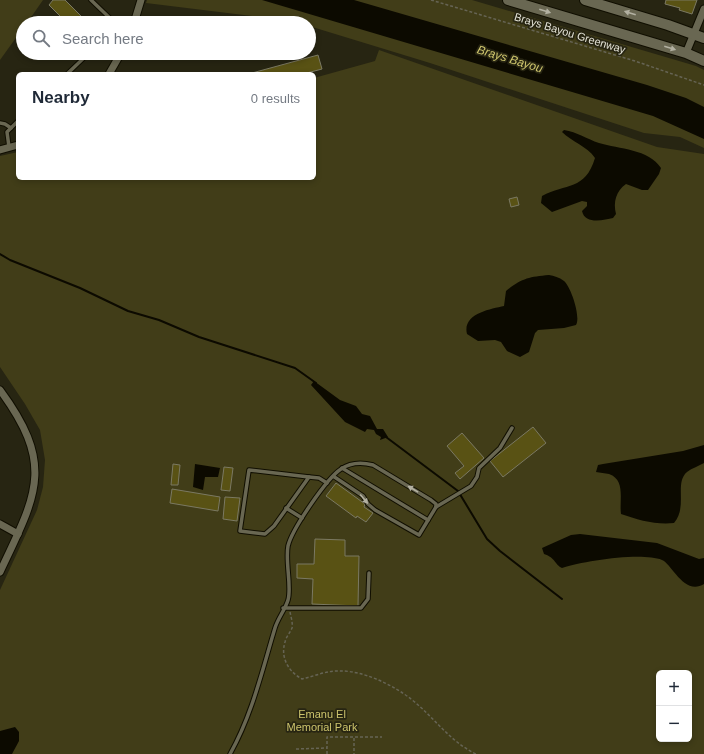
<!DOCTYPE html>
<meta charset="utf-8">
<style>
:root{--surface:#fff;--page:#f2f2f3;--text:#1f2937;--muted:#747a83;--line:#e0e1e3}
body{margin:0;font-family:Helvetica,sans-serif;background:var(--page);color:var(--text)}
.controls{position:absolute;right:12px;bottom:12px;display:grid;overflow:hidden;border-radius:6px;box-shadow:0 2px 6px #0003}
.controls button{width:36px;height:36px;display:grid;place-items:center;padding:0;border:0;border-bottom:1px solid var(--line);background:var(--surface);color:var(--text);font:20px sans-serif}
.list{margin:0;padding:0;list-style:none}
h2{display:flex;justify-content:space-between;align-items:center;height:52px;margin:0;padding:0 16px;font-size:17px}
h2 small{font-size:13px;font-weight:400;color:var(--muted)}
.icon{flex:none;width:22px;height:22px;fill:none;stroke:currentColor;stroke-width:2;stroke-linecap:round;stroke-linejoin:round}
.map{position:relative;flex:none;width:704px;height:754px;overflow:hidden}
.search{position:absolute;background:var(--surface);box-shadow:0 2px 6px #0003;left:16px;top:16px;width:300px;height:44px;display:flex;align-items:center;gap:10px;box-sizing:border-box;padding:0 14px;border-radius:22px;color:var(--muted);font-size:15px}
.panel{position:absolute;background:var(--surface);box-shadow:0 2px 6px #0003;left:16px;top:72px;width:300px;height:108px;border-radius:6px}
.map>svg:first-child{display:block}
</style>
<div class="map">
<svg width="704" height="754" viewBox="0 0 704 754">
<rect width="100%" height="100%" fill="#272512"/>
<g fill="#413d18" fill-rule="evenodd">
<polygon points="0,0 43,0 27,23 23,23 23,28 0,60"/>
<polygon points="147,0 472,0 696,66 704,70 704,148 680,137 644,133 430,63 309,26 309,23 146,3"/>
<path d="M379,50L657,147L704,154V754H0V590L37,510L43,487L45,460L40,430L25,404L0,367V156L18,152V178H314V78L375,61ZM659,673H689V739H659Z"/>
</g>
<g fill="#0c0a00">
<polygon points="262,0 354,0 647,85 686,98 704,107 704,139 653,116"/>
<path d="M564,130C577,132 587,139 599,143C619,149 649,149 661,168L659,174L648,190H642L626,184C616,191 613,202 616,214L613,218C604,220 585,225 582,211L587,206V202L582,201L552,212L541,203L542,196C566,183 585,191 595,158C587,146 572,142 562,132Z"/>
<path d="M549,275C554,276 559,277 564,281C571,287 581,317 576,325L564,328L538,330L535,333L529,352L520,357L507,351L501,342L495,340L478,341L467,334C462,314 490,309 504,306L506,291C522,278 529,277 549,275Z"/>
<polygon points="314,381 340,400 356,406 362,414 370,416 377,429 383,429 388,437 380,440 381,437 376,434 374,430 367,429 365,432 345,422 311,385"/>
<path d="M704,445V463C699,466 692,468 687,472C674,483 688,507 674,523C656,525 638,520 621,514C619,500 626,480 609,474C605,473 600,473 596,472L598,465L603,464L683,451Z"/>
<polygon points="195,464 220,468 218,477 205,477 203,490 193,487"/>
<path d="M580,534L657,543L699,559L704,558V584C684,596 672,564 662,560C641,552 584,561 562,568C554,564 556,558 544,554L542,548L571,535Z"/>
<polygon points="15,727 19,732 19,741 12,754 0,754 0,731"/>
</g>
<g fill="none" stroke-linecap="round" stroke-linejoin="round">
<g stroke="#0c0a00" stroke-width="2">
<polyline points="0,254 10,260 80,288 128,311 159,320 199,337 295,368 316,383"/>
<polyline points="386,437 458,491 487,539 500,551 562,599"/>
</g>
</g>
<g fill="#595214" stroke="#7b7963">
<polygon points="53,0 65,0 81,16 74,23 67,23 49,5"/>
<polygon points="666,0 697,0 692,14 679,10 680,8 665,4"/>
<polygon points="318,55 322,69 303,74 252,73"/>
<polygon points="517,197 519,205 511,207 509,199"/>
<polygon points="533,427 546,443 503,477 490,461"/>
<polygon points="462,433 484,458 460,479 455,473 464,466 447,446"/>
<polygon points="173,464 180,465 178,485 171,485"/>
<polygon points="224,467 233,468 230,491 221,490"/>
<polygon points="336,483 365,504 364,507 373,513 366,522 357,516 356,518 326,496"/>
<polygon points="172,489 220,497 218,511 170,503"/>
<polygon points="225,497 240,498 237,521 223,519"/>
<polygon points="315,539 345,540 345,556 359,556 358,606 312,604 313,579 297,578 297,564 314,564"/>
</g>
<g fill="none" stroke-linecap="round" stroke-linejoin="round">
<g stroke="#100e01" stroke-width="5.5">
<g id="service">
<polyline points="91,0 115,23"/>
<polyline points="67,74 89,53"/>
<polyline points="0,123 5,124 11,128"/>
<polyline points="9,147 7,132 18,121"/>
<polyline points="342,468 428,520"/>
<polygon points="249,470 309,477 274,526 265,534 240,531"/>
<polyline points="309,477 319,478 327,483"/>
<polyline points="436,507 471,486 477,477 479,468 500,448 512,428"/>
<polyline points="286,508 302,518"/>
<polyline points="283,608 361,608 368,599 369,573"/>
<path d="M230,754C252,715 262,671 275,628C278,618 285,610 288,600C292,587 285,562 288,546C292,529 327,478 341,469C351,462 362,462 373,465L431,500L436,504V507L419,535L375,510L368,504L363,496L333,476"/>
</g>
</g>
<g stroke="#100e01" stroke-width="9">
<g id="minor">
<polyline points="134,23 141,0"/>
<polyline points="686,53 704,9"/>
<polyline points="109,74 121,53"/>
<polyline points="0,150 18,145"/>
<path d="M0,390C56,466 36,495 0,572"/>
<polyline points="0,524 18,534"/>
</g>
</g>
<g stroke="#100e01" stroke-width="12">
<g id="secondary">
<polyline points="508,0 686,53 704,61"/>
<polyline points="585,0 668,25 704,38"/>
</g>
</g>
<g stroke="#666454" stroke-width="1.5" stroke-dasharray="3 2" stroke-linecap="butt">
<polyline points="431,0 635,61 704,85"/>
<path d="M290,612C291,617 293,623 292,628C290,633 286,637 285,642C280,658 289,672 302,679C315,676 328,670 341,671C364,671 393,685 411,699C434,717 449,741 476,754"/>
<polyline points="354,738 354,754"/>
<polyline points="296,749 327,748"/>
<polyline points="327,754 327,737 382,737"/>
</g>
<use href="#service" stroke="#696752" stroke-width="3.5"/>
<use href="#minor" stroke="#696752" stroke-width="7"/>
<use href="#secondary" stroke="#696752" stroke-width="10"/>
</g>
<defs><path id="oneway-solid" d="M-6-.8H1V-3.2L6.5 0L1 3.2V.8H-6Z"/></defs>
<g fill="#b3b1a2">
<use href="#oneway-solid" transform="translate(545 11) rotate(17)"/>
<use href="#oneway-solid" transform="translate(630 13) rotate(-163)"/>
<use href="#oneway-solid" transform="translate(670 48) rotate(17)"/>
<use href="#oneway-solid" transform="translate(413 489) rotate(-149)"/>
<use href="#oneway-solid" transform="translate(364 499) rotate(50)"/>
</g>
<g text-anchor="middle" stroke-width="3.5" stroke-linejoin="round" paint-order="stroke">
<g font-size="11" fill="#e4e3d7" stroke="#272512">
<text transform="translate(570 33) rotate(17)" y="4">Brays Bayou Greenway</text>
</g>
<g font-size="11" fill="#cdc46c" stroke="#272512">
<text x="322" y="718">Emanu El<tspan x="322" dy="13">Memorial Park</tspan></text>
</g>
<g font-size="12" font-style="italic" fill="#d0c76e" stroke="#272512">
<text transform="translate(510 59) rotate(17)" y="4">Brays Bayou</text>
</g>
</g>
</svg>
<div class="controls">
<button>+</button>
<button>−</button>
</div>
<div class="search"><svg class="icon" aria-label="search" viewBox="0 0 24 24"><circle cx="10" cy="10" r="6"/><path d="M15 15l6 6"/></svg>Search here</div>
<section class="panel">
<h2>Nearby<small>0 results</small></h2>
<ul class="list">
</ul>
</section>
</div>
